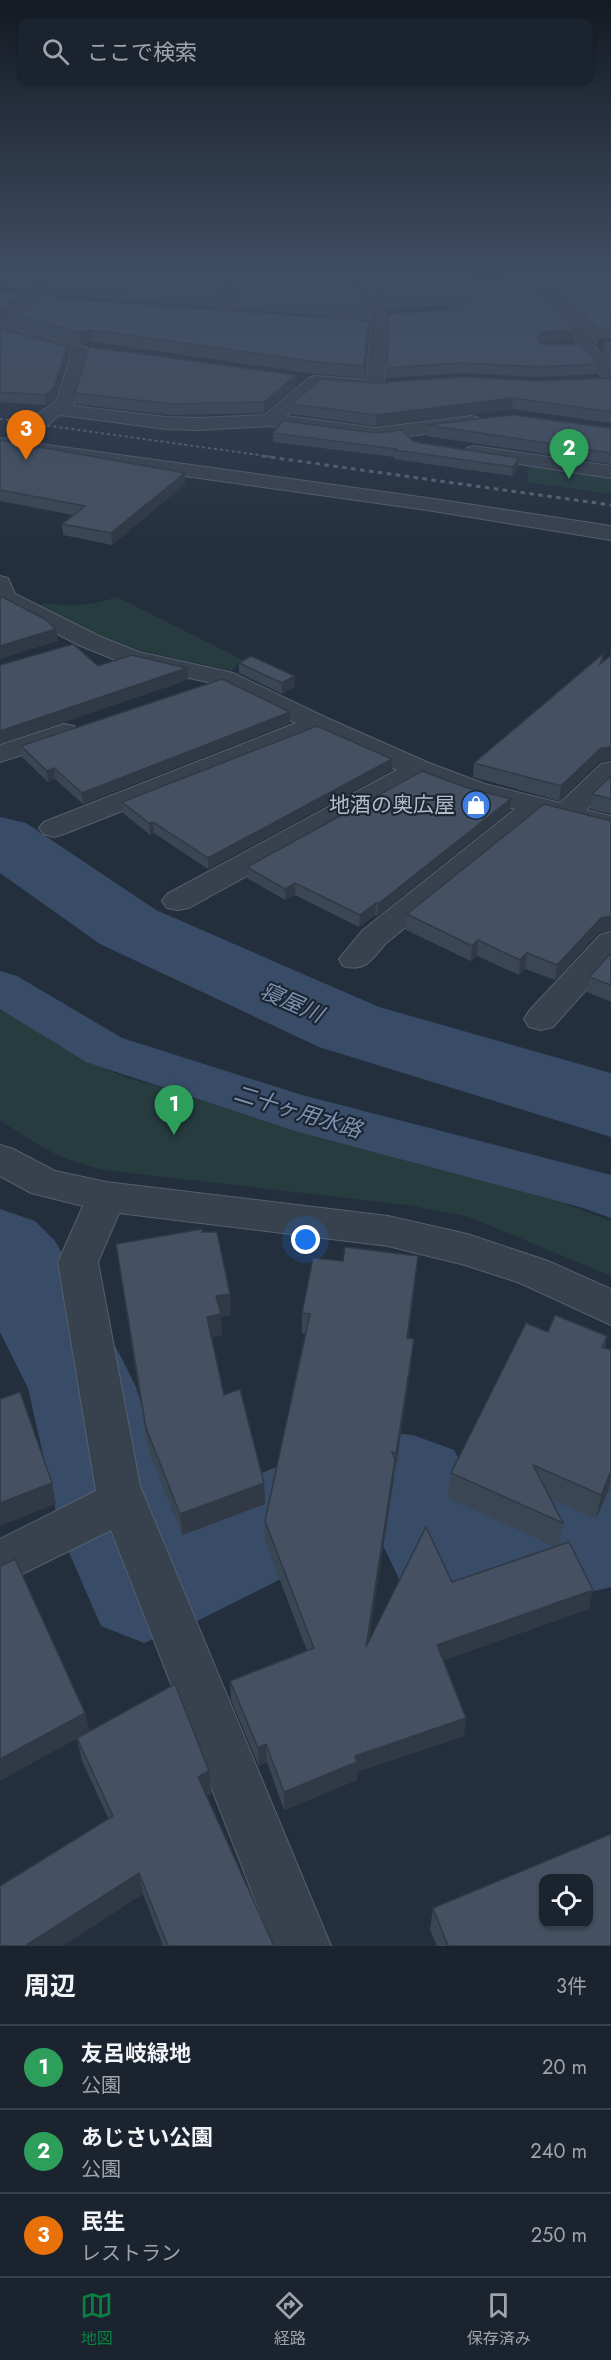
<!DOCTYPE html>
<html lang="ja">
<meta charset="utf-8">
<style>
:root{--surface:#1b232e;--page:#282f3a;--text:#f1f3f6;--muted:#a0a4aa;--line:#39404a;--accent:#0b8043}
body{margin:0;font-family:Jost,"Noto Sans JP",sans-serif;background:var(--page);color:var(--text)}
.controls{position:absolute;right:18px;bottom:18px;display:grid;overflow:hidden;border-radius:12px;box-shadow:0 2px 4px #0004}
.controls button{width:54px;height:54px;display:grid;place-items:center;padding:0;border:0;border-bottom:2px solid var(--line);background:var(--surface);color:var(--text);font:30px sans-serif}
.you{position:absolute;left:306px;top:1240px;width:21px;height:21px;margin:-15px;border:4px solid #fff;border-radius:50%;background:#1a73e8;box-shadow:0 0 0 9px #1a73e833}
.badge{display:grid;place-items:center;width:39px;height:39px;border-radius:50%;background:var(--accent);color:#fff;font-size:20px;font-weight:700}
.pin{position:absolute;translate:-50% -50px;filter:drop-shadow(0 2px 3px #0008)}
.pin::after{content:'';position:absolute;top:32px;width:21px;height:18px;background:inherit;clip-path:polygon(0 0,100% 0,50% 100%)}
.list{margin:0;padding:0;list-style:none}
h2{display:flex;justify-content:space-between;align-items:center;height:78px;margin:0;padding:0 24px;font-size:26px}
h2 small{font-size:20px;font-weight:400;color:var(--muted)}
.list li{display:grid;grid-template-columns:39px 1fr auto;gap:18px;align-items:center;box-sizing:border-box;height:84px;padding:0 24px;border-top:2px solid var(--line)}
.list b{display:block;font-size:22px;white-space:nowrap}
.list p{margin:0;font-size:20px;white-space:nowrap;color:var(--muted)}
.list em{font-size:20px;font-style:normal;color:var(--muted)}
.icon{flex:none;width:33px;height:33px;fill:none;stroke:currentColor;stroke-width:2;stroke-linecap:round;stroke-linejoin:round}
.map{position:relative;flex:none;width:611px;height:1946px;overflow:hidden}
.search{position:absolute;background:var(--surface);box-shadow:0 2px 4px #0004;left:18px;right:18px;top:18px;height:66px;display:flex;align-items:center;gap:15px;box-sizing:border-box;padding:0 21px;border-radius:12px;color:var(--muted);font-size:22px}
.sheet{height:330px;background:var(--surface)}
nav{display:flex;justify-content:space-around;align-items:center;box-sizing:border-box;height:84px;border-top:2px solid var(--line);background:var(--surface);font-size:16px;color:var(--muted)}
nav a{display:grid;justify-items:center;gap:3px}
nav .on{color:var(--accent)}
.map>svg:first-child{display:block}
</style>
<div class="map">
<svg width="611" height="1946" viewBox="0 0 611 1946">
<rect width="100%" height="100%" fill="#242f3e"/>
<g fill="#263c3f">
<polygon points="529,464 611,476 611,494 527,482"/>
<path d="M117,597L243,660L231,671L135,649L36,609L43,603C73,607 88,606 117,597Z"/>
<path d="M0,1007L57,1045L124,1077L378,1149L511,1183L611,1221V1276L469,1217L407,1205L104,1170C62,1161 35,1144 0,1120Z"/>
</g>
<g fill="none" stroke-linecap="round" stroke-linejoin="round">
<polygon fill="#394c67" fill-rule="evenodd" points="0,971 17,976 122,1038 302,1095 611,1175 611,1218 580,1207 295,1131 86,1062 0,1009"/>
<g fill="#394c67" fill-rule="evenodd">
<polygon points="0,817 26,823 156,910 379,1007 611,1073 611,1137 319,1047 100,944 0,873"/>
<polygon points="0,1209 35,1221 55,1241 120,1355 136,1387 173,1513 269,1470 310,1454 402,1434 413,1435 454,1450 485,1506 611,1479 611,1587 455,1624 413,1608 381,1541 331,1554 187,1626 144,1643 101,1626 61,1534 28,1388 0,1332"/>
</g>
<g stroke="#565f6c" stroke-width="2">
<g id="minor">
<path d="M62,272H78L60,291L14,329L86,347L89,351L73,406L166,417L198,418L265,415L310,377L316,376L366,380L371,330L324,327L316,322L324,317L370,320C367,299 348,292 340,272H355C360,285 373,290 380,301C395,325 386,360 383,386L380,390L374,391L320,387L286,416L376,428L472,416L479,418L482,422L479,426L472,428L376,440L270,426L198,430L166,429L60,415L26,442L427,498L611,526V540L427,510L0,450V438L5,439L57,400L71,354L0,336V324Z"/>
<polygon points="222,272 238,272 235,315 227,320 219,315"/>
<polygon points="432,272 447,272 458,286 455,290 482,326 480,330 468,330 438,290 442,286"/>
<polygon points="515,272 531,272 593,337 596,341 594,345 611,365 611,381 605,380 579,350 576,346 578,342"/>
<polygon points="474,446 611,466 611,478 467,456 464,452 467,448"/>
<path d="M0,576L8,578L15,594L99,636L139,652L233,673L327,718L429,763L485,784L560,803L601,764L611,762V785L586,810L611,816V834L542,816L385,944C372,960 365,972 343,966L339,959L363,930L515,809L465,796L421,779L189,908L178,910L167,908L162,901L167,894L397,770L317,734L64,834L54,837L44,834L39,828L44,822L296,723L216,684L123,663L81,646L0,605Z"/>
<polygon points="64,724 74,726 77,732 74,738 0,762 0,745"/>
<polygon points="611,932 611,962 553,1027 541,1030 529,1027 524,1019 529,1011 600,935"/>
<polygon points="0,1145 13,1149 55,1171 106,1182 388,1216 467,1234 548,1261 611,1289 611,1325 520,1283 465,1265 388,1246 119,1213 98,1262 140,1486 331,1946 273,1946 111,1530 0,1585 0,1539 96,1491 58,1262 83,1206 31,1193 0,1176"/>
</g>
</g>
<use href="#minor" fill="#38414e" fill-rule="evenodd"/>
<polyline stroke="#5a6575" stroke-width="2" stroke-dasharray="3 3" stroke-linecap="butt" points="0,419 273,457"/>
<polyline stroke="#5a6575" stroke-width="3" stroke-dasharray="4.5 4.5" stroke-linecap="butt" points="262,456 611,505"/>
</g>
<g fill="#3b4654">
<polygon points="0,272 59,272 39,290 0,287"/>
<polygon points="220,272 217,307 58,295 57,286"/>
<polygon points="357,272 514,272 514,274 450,279 446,281 451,284 574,330 573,339 541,342 540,343 598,364 596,374 538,377 463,373 386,378 389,314 464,309 467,306 463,304 386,309"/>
<polygon points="534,272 611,272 611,339 596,338"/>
<polygon points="237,300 367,308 367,318 237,309"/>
<polygon points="18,316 369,321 364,378 316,374 93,342 80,344 19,328"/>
<polygon points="0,329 67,346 68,356 55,399 46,405 0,402"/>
<polygon points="611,341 611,362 603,353 604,343"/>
<polygon points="611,378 611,423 512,409 376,426 291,414 291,404 374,383 539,381"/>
<polygon points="296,386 264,413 172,415 76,404 75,393"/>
<polygon points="427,425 611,428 611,464 427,436"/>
<polygon points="273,433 413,441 518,467 512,476 394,459 394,457 273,442"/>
<polygon points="0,440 185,484 112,545 63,535 62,524 73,515 0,501"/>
<polygon points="604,653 602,662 599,762 559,801 473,777 474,763"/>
<polygon points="239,663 295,676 295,686 282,694 239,673"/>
<polygon points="290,723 83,804 55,779 48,782 22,757 21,746"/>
<polygon points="392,759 392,770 208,869 154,833 150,835 123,813 122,802"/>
<polygon points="611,776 611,814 590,809 592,794"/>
<polygon points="465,787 511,799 510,810 377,916 375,915 359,927 295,895 285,900 247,878 247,867"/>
<polygon points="407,914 598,933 555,980 525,969 519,975 477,956 471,961 406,930"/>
<polygon points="611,953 611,1002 587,992 589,977"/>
<polygon points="202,1232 230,1294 231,1315 221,1317 222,1335 212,1337 224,1395 264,1483 265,1504 182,1535 148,1449 119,1265 116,1244"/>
<polygon points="418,1256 416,1276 408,1338 412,1359 368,1642 452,1582 556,1547 448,1498 451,1473 548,1332 607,1336 605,1347 611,1350 611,1492 608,1491 596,1519 551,1499 563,1523 558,1546 589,1609 444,1660 464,1736 357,1772 357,1780 284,1810 267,1762 259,1766 231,1700 230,1681 307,1651 265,1541 265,1521 306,1334 302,1333 302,1313 343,1261"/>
<polygon points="85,1713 89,1731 209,1771 211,1794 207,1796 274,1946 163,1946 143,1894 82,1761 77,1739"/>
<polygon points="433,1908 611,1946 437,1946 430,1930"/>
</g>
<g fill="#303945">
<polygon points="48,272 59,272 39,290 38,281"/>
<polygon points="219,272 220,272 217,307 217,297"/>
<polygon points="447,272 514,272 514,274 450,279 440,287 440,278"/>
<polygon points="21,294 22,303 0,321 0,311"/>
<polygon points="369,321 369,332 364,378 364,366"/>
<polygon points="92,330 93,342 80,344 79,332"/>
<polygon points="574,330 573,339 541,342 536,348 537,338 542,332"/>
<polygon points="67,346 68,356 55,399 46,405 45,395"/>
<polygon points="296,375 296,386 264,413 264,402"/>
<polygon points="513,398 512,409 376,426 376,415"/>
<polygon points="519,458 518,467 512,476 513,467"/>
<polygon points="185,473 185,484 112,545 111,533"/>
<polygon points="56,629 58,641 0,659 0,646"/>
<polygon points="187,668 188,680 0,744 0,731"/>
<polygon points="295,676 295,686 282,694 282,683"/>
<polygon points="290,712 290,723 83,804 82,793"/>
<polygon points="611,747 611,760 599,762 559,801 561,786 601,748"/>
<polygon points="392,759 392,770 208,869 208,858"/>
<polygon points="54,768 55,779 48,782 47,771"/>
<polygon points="511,799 510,810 377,916 378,904"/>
<polygon points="153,822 154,833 150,835 149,823"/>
<polygon points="295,883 295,895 285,900 285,889"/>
<polygon points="376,903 375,915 359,927 360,915"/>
<polygon points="611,916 611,931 598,933 555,980 557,965 601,918"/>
<polygon points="478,940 477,956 471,961 472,946"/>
<polygon points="527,953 525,969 519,975 520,960"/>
<polygon points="418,1256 416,1276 406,1358 407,1338"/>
<polygon points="230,1294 231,1315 221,1317 222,1335 208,1338 207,1317 216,1296"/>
<polygon points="414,1339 412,1359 395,1474 396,1454"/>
<polygon points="395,1459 394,1479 365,1666 366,1647"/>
<polygon points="611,1471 611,1476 608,1491 596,1519 601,1495"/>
<polygon points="52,1483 56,1504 0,1526 0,1503"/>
<polygon points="264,1483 265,1504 182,1535 180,1514"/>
<polygon points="593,1590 589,1609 435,1663 437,1645"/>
<polygon points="85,1713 89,1732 0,1781 0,1759"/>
<polygon points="466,1718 464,1736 357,1772 357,1780 284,1810 284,1792 355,1756"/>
<polygon points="266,1744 267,1762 259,1766 258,1748"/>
<polygon points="209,1771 211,1794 201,1800 198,1777"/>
<polygon points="139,1873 143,1894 63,1946 25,1946"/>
</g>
<g fill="#455162" stroke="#303945" stroke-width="1.5" fill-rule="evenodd">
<polygon points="0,272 48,272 38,281 0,278"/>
<polygon points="70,272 219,272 217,297 57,286"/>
<polygon points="239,272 344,272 363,298 367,308 237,300"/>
<polygon points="365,272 447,272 440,278 451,284 526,278 574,330 542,332 537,338 540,344 580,344 598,364 539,367 463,363 387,368 389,314 464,309 474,301 463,295 387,299"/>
<polygon points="543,272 611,272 611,330 597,328"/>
<polygon points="0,292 21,294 0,311"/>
<polygon points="42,297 369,321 364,366 316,362 92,330 79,332 18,316"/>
<polygon points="0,329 67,346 54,388 45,395 0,392"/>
<polygon points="611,341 611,351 604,343"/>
<polygon points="89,347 296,375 264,402 172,404 75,393"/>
<polygon points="464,377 539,381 611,378 611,412 513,398 376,415 291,404 321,379 374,383"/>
<polygon points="513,415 611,428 611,453 427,425"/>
<polygon points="283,421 376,433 402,430 413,441 421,443 519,458 513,467 395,450 396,449 273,433"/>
<polygon points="0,440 185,473 111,533 62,524 85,506 0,490"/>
<polygon points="0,596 45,619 56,629 0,646"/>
<polygon points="73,644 98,666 132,655 187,668 0,731 0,665"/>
<polygon points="604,653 600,664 611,655 611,747 601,748 561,786 474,763"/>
<polygon points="251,656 295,676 282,683 239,663"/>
<polygon points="222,679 290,712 82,793 54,768 47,771 21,746"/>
<polygon points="317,726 392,759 208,858 153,822 149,823 122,802"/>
<polygon points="422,771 465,787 511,799 378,904 376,903 360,915 295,883 285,889 247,867"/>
<polygon points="611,776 611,799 592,794"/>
<polygon points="544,804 611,821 611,916 601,918 557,965 527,953 520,960 478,940 472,946 407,914"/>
<polygon points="611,953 611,985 589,977"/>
<polygon points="202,1229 202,1232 217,1232 230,1294 216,1296 221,1314 207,1317 224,1395 240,1389 264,1483 180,1514 146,1428 116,1244"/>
<polygon points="345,1247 418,1256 407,1338 414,1339 396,1454 392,1452 395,1459 366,1647 426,1527 452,1582 569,1542 593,1590 437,1645 466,1718 355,1756 357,1762 284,1792 266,1744 258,1748 230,1681 314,1648 265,1521 310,1314 302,1313 313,1258 343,1261"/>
<polygon points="555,1315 607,1336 602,1347 611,1350 611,1471 601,1495 533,1465 563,1523 451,1473 526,1323 548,1332"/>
<polygon points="20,1392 52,1483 0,1503 0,1399"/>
<polygon points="15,1559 85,1713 0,1759 0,1566"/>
<polygon points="175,1684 209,1771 198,1777 274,1946 168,1946 139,1873 25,1946 0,1946 0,1886 113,1816 77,1738"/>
<path d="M611,1834V1946H448L433,1908ZM543,1878H588V1923H543Z"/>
</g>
<linearGradient id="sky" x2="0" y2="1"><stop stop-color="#141a22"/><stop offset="0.5" stop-color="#3f4d63"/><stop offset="1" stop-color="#3f4d63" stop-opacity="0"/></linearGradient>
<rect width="611" height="545" fill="url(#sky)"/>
<defs>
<g id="shop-disc" transform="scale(1.5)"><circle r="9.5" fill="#3f7fe0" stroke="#1d2633"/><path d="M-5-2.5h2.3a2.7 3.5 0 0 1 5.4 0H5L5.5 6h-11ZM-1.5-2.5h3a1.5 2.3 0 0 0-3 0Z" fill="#fff"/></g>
</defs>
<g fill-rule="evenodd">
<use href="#shop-disc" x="476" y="805"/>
</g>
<g text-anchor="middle" stroke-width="4.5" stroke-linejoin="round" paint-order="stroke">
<g font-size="21" fill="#b4bcc9" stroke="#1d2633" text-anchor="end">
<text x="455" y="812">地酒の奥広屋</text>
</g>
<g font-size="22" font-style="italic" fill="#7c92b1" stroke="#1d2633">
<text transform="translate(292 1002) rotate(24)" y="8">寝屋川</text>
<text transform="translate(298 1111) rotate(17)" y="8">二十ヶ用水路</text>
</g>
</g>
</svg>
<div class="controls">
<button><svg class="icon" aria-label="locate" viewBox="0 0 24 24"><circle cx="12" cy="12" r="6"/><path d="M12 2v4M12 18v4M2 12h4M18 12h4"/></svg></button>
</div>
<div class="you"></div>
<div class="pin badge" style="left:174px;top:1135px;background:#2e9e5b">1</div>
<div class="pin badge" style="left:569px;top:479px;background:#2e9e5b">2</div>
<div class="pin badge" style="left:26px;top:460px;background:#e8710a">3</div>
<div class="search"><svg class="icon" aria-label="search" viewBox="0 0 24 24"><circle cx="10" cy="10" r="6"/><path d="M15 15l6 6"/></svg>ここで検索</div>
</div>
<section class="sheet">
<h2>周辺<small>3件</small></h2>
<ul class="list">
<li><span class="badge" style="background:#2e9e5b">1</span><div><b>友呂岐緑地</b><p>公園</p></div><em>20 m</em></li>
<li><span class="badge" style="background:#2e9e5b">2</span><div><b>あじさい公園</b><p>公園</p></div><em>240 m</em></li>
<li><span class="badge" style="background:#e8710a">3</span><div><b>民生</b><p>レストラン</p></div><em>250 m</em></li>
</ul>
</section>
<nav>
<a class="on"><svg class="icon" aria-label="map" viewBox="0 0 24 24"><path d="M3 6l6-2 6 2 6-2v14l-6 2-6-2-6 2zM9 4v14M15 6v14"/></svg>地図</a>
<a><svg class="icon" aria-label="directions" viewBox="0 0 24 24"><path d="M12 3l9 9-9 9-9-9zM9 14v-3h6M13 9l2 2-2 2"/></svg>経路</a>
<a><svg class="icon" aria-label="saved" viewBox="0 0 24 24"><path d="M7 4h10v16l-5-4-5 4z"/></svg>保存済み</a>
</nav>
